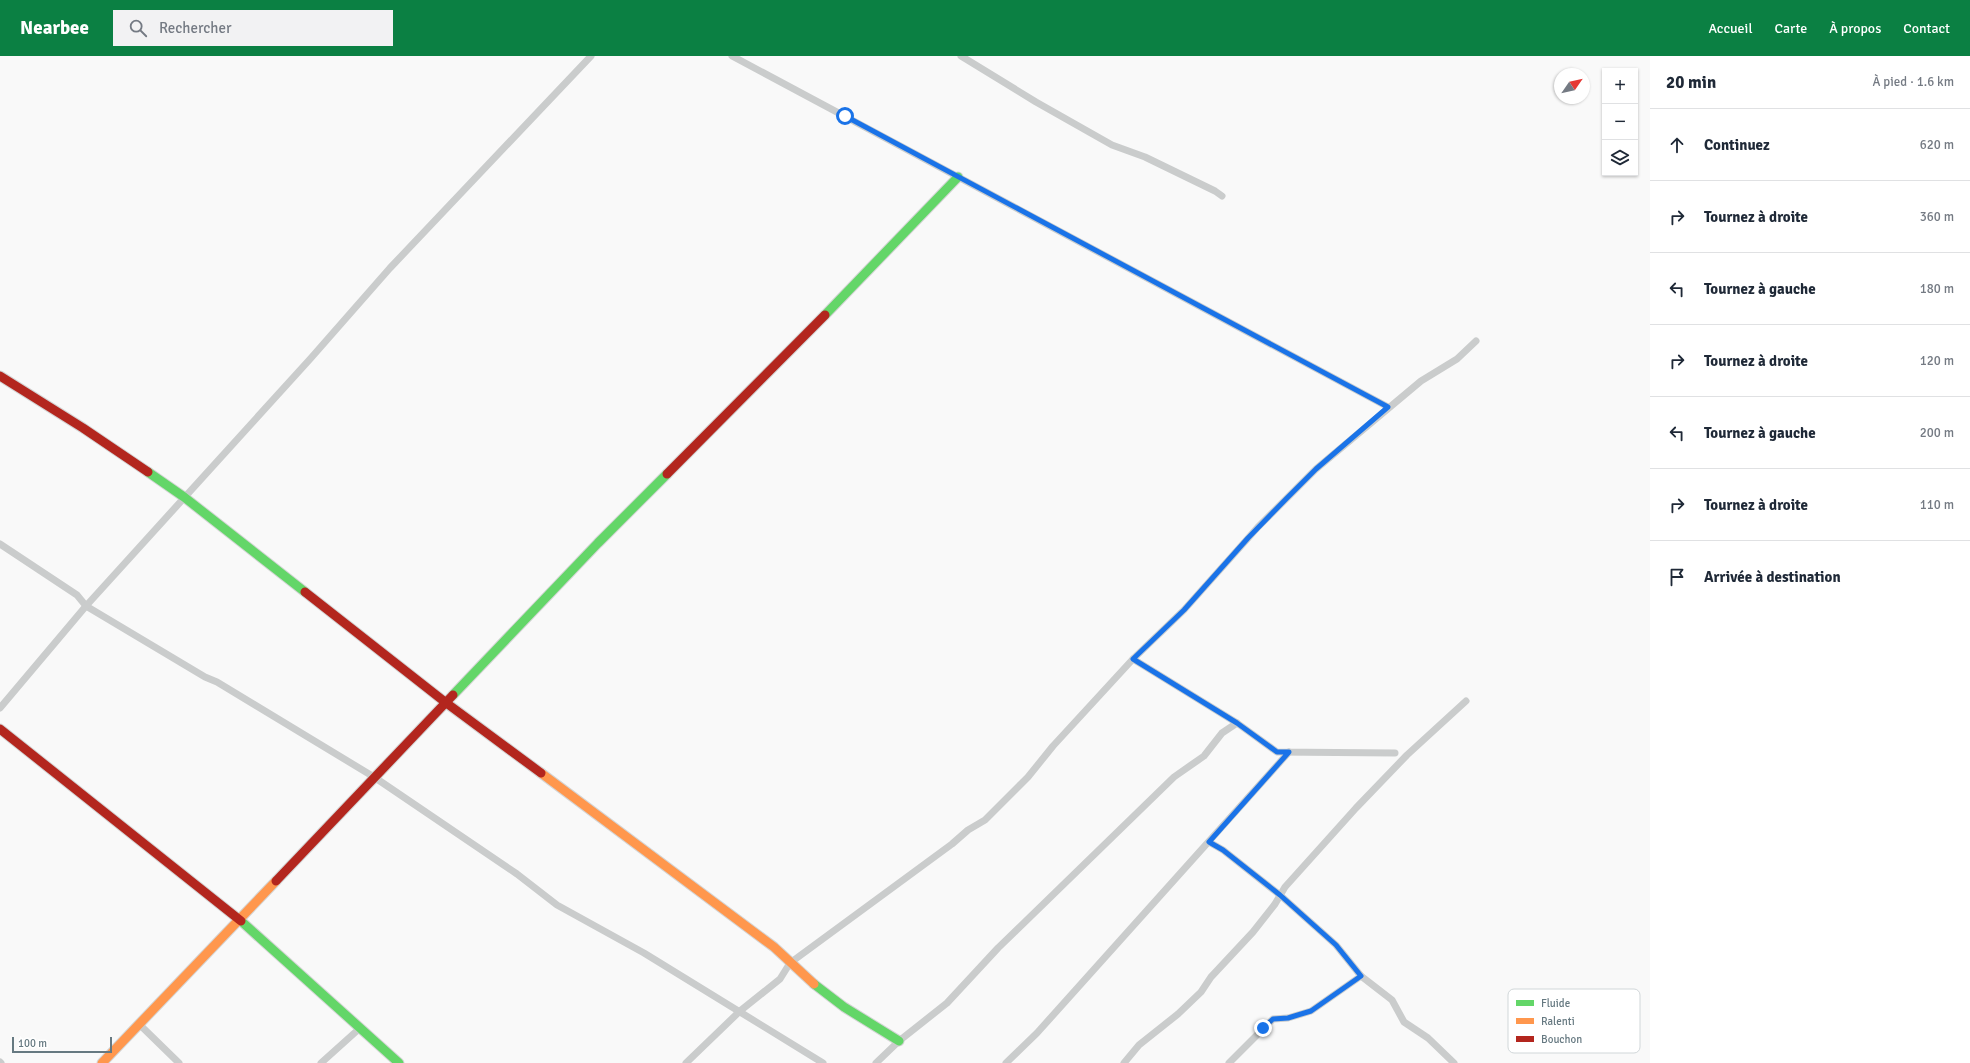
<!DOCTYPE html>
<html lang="fr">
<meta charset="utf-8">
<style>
:root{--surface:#fff;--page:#f2f2f3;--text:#1f2937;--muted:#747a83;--line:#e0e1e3;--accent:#0b8043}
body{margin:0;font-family:Signika,sans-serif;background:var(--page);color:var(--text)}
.controls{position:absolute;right:12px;top:12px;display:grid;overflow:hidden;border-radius:0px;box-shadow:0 1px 3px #0004}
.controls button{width:36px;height:36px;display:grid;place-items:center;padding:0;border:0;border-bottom:1px solid var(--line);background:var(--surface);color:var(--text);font:20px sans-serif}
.compass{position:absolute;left:1554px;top:12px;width:36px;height:36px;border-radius:50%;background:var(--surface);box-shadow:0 1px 3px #0004;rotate:56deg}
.scale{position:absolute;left:12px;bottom:10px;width:100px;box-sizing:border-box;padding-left:4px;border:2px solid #667981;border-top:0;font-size:11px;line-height:14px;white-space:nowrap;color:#667981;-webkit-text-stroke:3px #fff;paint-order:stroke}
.stop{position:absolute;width:12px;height:12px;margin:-9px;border:3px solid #1a73e8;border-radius:50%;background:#fff}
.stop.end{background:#1a73e8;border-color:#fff;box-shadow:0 1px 4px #0008}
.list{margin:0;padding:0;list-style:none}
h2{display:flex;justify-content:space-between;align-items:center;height:52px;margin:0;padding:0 16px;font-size:17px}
h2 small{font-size:13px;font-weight:400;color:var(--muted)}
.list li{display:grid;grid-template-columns:26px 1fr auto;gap:12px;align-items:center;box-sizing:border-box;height:72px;padding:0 16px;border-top:1px solid var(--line)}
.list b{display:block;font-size:15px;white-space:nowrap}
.list em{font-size:13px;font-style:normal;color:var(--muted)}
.icon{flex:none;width:22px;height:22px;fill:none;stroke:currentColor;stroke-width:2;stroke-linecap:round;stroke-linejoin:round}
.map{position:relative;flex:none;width:1650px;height:1007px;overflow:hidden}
header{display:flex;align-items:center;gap:24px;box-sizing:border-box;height:56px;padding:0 20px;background:var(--accent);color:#fff}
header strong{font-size:19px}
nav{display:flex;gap:22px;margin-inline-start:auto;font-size:14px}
.search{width:280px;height:36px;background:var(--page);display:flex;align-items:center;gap:10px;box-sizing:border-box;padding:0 14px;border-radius:0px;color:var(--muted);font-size:15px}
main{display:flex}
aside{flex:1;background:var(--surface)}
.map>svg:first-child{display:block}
</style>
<header>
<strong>Nearbee</strong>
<div class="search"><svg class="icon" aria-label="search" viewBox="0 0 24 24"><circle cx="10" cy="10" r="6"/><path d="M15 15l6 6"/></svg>Rechercher</div>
<nav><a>Accueil</a><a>Carte</a><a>À propos</a><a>Contact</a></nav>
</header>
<main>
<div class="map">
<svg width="1650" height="1007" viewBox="0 0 1650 1007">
<rect width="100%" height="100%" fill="#f9f9f9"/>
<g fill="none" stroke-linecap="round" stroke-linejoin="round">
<g stroke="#d4d5d5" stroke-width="11">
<g id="fast">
<polyline points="825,259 958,121"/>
<polyline points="148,416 184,441 305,536"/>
<polyline points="453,639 598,487 667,418"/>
<polyline points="241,865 399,1007"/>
<polyline points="814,928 844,951 899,985"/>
</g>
</g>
<g stroke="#d4d5d5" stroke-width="11">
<g id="slow">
<polyline points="541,717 774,891 814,928"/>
<polyline points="102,1007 276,825"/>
</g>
</g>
<g stroke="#d4d5d5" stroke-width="11">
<g id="jam">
<polyline points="0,320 83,372 148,416"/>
<polyline points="667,418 825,259"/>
<polyline points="305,536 445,646 541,717"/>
<polyline points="0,673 241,865"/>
<polyline points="276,825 453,639"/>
</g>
</g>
<g stroke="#cacccc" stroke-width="7">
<polyline points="732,0 1388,351"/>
<polyline points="961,0 1036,46 1112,89 1145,101 1215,135 1222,140"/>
<polyline points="0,488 77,539 86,550 205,621 217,626 374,721 517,818 557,849 644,897 823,1007"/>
<polyline points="1133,603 1237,667 1277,696 1395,697"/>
<polyline points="0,652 86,550 311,302 390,212 591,0"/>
<polyline points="1209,786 1223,794 1280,839 1336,889 1361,920 1392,944 1404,966 1428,982 1454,1007"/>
<polyline points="139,968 179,1007"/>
<polyline points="0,1006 1,1007"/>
<polyline points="321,1007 360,972"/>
<polyline points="686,1007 740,955 780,923 790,907 952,788 968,774 985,764 1028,721 1053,690 1133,603 1184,554 1258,471 1316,413 1421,325 1457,303 1476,285"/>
<polyline points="876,1007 899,985 947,947 998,892 1174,721 1204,700 1222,677 1237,667"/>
<polyline points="1006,1007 1037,977 1289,696"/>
<polyline points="1124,1007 1139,989 1178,958 1201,936 1211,921 1253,876 1275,848 1285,831 1356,752 1407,699 1466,645"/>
<polyline points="1229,1007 1273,963 1288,962 1311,955 1361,920"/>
</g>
<use href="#fast" stroke="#63d668" stroke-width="9"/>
<use href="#slow" stroke="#ff974d" stroke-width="9"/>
<use href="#jam" stroke="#b3261e" stroke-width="9"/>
</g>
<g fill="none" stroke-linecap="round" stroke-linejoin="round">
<polyline stroke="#1a73e8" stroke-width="5" points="845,60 1388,351 1316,413 1287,442 1248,482 1184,554 1133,603 1237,667 1277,696 1289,696 1209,786 1223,794 1280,839 1336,889 1361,920 1311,955 1288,962 1273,963 1263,972"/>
</g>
<rect x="1508" y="933" width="132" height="64" rx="6" fill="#fff" stroke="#d1d7d9" stroke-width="1"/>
<rect x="1516" y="944" width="18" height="6" fill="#63d668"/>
<rect x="1516" y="962" width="18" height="6" fill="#ff974d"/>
<rect x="1516" y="980" width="18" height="6" fill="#b3261e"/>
<g font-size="11" fill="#667981">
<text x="1541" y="951">Fluide</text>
<text x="1541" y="969">Ralenti</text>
<text x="1541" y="987">Bouchon</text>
</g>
</svg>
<div class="controls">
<button>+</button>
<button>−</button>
<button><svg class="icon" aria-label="layers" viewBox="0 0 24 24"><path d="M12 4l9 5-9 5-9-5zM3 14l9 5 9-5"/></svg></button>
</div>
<svg class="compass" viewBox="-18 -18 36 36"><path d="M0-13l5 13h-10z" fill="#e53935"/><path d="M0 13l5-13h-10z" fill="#747a83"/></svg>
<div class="scale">100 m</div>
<div class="stop" style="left:845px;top:60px"></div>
<div class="stop end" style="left:1263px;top:972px"></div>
</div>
<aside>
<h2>20 min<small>À pied · 1.6 km</small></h2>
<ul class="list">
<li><svg class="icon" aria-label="ahead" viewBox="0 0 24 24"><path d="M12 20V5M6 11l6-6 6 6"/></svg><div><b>Continuez</b></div><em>620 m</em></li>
<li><svg class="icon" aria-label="right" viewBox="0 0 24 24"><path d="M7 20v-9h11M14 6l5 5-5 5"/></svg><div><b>Tournez à droite</b></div><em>360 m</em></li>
<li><svg class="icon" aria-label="left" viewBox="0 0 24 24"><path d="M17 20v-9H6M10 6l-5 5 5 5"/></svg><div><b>Tournez à gauche</b></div><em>180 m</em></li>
<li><svg class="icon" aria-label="right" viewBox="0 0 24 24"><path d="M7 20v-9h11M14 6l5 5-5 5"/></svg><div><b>Tournez à droite</b></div><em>120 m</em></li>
<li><svg class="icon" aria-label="left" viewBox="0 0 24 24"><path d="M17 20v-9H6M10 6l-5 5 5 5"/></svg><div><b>Tournez à gauche</b></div><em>200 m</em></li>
<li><svg class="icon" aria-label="right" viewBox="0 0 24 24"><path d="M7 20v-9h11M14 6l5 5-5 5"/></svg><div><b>Tournez à droite</b></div><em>110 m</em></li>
<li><svg class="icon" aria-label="arrive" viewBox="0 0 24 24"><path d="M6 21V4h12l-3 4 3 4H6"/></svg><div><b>Arrivée à destination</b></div></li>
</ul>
</aside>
</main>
